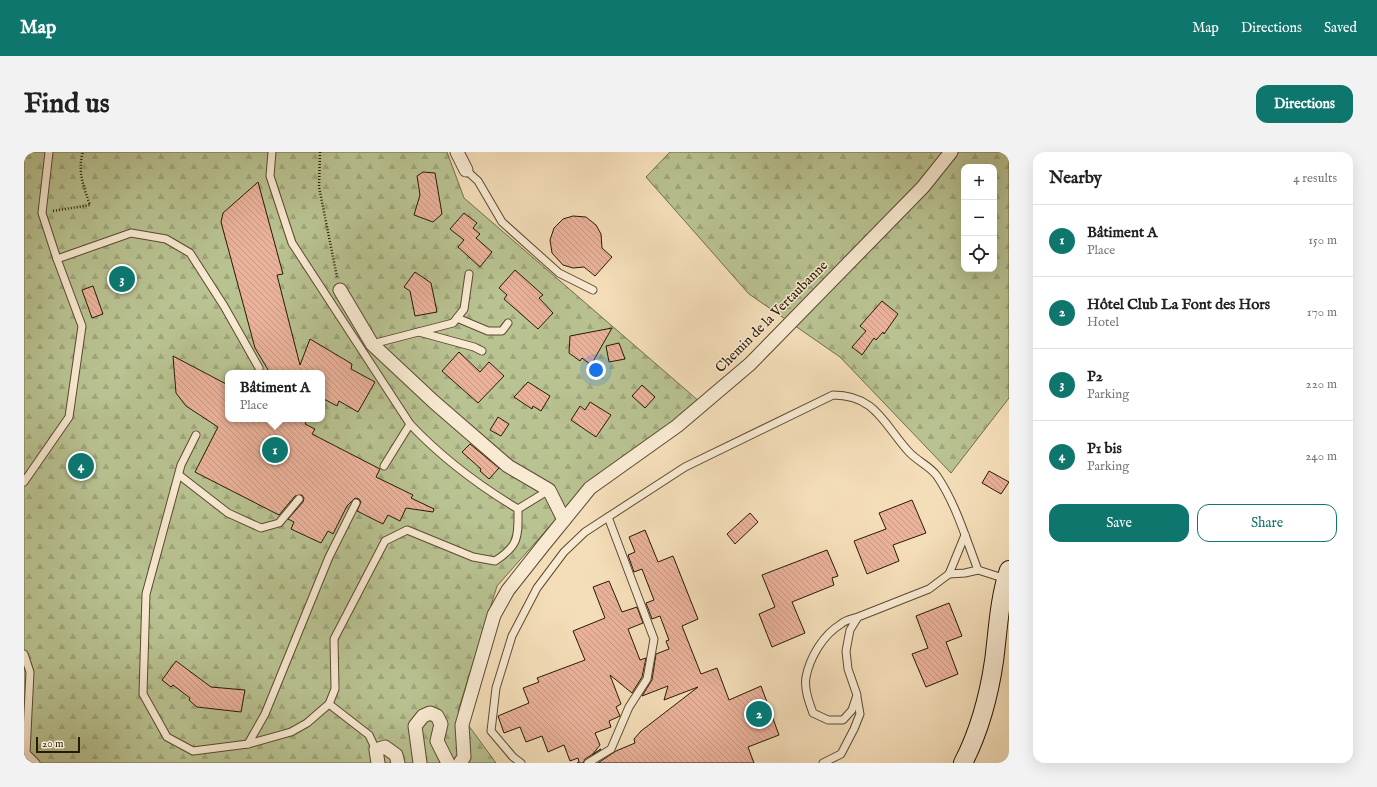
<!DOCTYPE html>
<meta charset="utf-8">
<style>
:root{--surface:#fff;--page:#f2f2f2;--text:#222;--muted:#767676;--line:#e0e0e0;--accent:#0f766e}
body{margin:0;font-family:"IM FELL English",serif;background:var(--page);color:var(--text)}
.controls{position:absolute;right:12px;top:12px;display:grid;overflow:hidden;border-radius:8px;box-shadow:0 4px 16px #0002}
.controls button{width:36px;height:36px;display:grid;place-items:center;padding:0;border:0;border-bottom:1px solid var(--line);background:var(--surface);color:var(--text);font:20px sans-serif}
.scale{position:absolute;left:12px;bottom:10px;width:44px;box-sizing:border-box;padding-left:4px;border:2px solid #291903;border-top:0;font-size:11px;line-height:14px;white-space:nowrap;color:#291903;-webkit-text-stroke:3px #f8ead2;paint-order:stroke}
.you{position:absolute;left:572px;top:218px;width:14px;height:14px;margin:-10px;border:3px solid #fff;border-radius:50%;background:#1a73e8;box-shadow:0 0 0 6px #1a73e833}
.badge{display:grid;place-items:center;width:26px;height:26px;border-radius:50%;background:var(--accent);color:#fff;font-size:13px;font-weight:700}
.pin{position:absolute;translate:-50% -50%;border:2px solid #fff;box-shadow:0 1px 4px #0006}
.popup{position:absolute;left:201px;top:218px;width:100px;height:52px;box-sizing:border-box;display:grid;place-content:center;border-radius:8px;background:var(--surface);filter:drop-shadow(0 1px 3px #0005);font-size:13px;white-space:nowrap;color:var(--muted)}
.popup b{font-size:15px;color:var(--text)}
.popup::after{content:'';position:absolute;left:50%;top:100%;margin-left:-8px;border:8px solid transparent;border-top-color:var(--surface)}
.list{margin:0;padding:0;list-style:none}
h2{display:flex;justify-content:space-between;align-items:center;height:52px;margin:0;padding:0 16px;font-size:17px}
h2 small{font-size:13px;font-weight:400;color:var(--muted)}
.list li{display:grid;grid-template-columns:26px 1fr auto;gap:12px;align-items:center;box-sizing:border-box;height:72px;padding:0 16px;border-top:1px solid var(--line)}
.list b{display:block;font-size:15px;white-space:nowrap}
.list p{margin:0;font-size:13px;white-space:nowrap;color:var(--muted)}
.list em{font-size:13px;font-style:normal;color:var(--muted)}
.actions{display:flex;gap:8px;padding:12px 16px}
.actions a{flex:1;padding:9px 0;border:1px solid var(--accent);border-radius:12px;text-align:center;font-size:14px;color:var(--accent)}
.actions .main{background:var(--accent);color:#fff}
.icon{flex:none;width:22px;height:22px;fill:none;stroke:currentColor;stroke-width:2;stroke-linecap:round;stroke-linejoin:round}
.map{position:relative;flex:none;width:985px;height:611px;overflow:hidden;border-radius:12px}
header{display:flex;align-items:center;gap:24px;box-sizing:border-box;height:56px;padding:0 20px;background:var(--accent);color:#fff}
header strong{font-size:19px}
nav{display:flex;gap:22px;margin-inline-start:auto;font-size:14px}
.intro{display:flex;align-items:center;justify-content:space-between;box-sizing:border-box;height:96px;padding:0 24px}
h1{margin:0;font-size:28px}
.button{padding:10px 18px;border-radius:12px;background:var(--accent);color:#fff;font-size:14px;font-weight:700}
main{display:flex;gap:24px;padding:0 24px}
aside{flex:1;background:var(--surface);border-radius:12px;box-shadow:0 4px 16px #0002}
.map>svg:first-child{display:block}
</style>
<header>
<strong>Map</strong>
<nav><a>Map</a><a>Directions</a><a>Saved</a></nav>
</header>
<div class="intro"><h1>Find us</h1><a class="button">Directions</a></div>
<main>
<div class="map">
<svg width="985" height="611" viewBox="0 0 985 611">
<defs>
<pattern id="forest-firs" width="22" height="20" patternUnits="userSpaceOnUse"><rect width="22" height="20" fill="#b9c291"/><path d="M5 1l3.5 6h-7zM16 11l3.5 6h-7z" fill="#9fa67b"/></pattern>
<pattern id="building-back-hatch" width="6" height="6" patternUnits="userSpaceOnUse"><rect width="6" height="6" fill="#eab29b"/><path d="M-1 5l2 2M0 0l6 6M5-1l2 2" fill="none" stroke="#c99884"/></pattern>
</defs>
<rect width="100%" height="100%" fill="#f4deb9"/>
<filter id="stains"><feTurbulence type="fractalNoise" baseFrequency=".005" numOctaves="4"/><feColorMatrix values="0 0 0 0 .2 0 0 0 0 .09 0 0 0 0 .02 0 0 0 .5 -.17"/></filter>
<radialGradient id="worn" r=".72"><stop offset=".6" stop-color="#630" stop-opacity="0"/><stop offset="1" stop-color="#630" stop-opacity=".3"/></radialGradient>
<g fill="url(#forest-firs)" stroke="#716e4a" fill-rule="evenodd">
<path d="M0,0H423L440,46L676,250L563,332L473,434L434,559L472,611H0ZM204,221H298V267H204Z"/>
<path d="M646,0H985V246L927,321L816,205L725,142L622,25ZM940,15H970V117H940Z"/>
</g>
<g fill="url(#building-back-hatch)" stroke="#291903">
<polygon points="399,20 411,21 418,62 409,70 390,63 396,43 393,24"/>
<polygon points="234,30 259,122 253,123 276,213 286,187 328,212 327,217 351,230 334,260 315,249 313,254 298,246 298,221 246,221 231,196 197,70 199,61"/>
<polygon points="440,61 453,71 449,76 456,82 452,86 468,100 456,115 434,95 440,88 426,77"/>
<polygon points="549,64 562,65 572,73 577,82 578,96 588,105 571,124 560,115 549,116 539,113 528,101 526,88 530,76 539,67"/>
<polygon points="491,118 519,143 515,146 529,161 514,177 480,147 483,143 475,136"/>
<polygon points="391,120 407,131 413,160 391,164 386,139 380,135"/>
<polygon points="69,134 79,162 68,166 58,138"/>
<polygon points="858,149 874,162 860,182 859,180 852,188 850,186 838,203 828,195 842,179 836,174"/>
<polygon points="588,176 567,213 558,206 556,209 545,201 546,184"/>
<polygon points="595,191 601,207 585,210 582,194"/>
<polygon points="435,200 456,220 465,210 480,224 454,251 418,219"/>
<polygon points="149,204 204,233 204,267 284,267 281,272 291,277 288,282 356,317 352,325 389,343 387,346 410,357 409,360 382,356 376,369 364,363 359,372 333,359 337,350 335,347 331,346 323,354 309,382 304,379 297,391 267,377 270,370 264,367 279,350 280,346 278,343 271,344 255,363 171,320 194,275 162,254 152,241"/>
<polygon points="504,230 526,244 517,259 509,254 508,257 490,245"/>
<polygon points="618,233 631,245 621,256 608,244"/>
<polygon points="566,250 587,263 572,285 547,268 556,254 561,258"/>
<polygon points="474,265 485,272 477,284 466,278"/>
<polygon points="446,292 475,316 465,327 456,319 457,317 438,300"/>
<polygon points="965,319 985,330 977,342 958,331"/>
<polygon points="888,348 902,381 869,393 875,409 843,422 830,389 862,377 855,361"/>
<polygon points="726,361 734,370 711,392 703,382"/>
<polygon points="621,378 634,410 649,404 668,452 674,467 658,474 677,522 693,516 705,548 737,534 755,583 724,595 730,611 574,611 592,599 611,591 610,587 617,579 674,535 640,548 644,534 618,544 628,528 632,502 645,497 642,489 645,488 636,464 628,467 622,451 630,448 618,417 610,420 604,403 611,400 605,385"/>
<polygon points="803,398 814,424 808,426 810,433 768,450 781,481 748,495 735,462 751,455 738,423"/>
<polygon points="585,429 598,460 613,455 619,471 604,477 616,508 622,506 618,525 608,541 586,523 597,552 592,555 596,564 585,569 587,575 571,581 576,593 568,603 577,597 561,607 559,611 553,611 555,610 554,606 546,609 540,593 524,600 518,584 502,590 496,575 480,581 474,564 505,551 499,536 515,530 513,526 561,508 549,479 581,466 569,435"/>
<polygon points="925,451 938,484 922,490 934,522 902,535 888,502 904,496 892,464"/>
<polygon points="152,509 187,535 221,538 217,560 173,555 165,548 166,546 149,533 147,535 138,528"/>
</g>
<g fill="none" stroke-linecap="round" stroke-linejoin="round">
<g stroke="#5c4a30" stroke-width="9">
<g id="service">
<polyline points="25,0 18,61 33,107"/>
<path d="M248,0L246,24L268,91L386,272C418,306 454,333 494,357L525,338"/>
<polyline points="442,18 454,29 478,70 535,121 569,138"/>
<polyline points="433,166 464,179 478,179 484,171"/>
<polyline points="395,180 450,195 458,199"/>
<polyline points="348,192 429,171 440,157 445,122"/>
<path d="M172,283L157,313L122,442L119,542L143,585L169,599L224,592L267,580L283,571L305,552L311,537L310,487L361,389L383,378L449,405L471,409C496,393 494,384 494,357"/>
<polyline points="360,314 386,272"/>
<polyline points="155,323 204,361 237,376 255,371 275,347"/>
<polyline points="0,330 45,265 58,174 33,107 107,81 142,87 166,101 200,154 235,216"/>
<polyline points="925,422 941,421 954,418"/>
<path d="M834,465C828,467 821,468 817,472C799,483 786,505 782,525C780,537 785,550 789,561L804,568H819L828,558L833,543L824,517L822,499L826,478L834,465L905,437L925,422L941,383"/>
<polyline points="0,502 6,520 2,601 12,611"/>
<polyline points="305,552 345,583 352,598"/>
<polyline points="224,592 241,562 305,405 332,351"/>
<path d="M497,611L489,605L467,579L472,536L488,484L513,436L540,400L561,380L661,315L809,243C852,243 860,273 885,300C893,309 906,314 913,324C932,352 942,387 954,418L982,427"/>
<polyline points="564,611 587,597 605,555 623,527 630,487 584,365"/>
<polyline points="799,611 817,602 830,577 836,562 833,545"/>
</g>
</g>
<g stroke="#5c4a30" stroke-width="15">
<g id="minor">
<polyline points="433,0 442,18"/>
<polyline points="316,138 348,192 410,250 484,314 525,338 540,368"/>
<polyline points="354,611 352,598 361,595 372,603 374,611"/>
<polyline points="396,611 391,574 399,564 406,561 413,564 417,572 413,589 424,611"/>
<polyline points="436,611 440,605 438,573 470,463 484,438 518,395 566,336 653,274 726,212 899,35 927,0"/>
</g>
</g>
<g stroke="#291903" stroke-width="20">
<path id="secondary" d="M939,611C955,580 965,543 970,509C974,479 975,447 985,418"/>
</g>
<g stroke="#291903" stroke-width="2.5" stroke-dasharray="1 2" stroke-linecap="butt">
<polyline points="296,0 295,35 313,125"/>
<path d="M29,59L66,53C60,36 53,19 59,0"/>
</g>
<use href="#service" stroke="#f8ead2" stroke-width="7"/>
<use href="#minor" stroke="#f8ead2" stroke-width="13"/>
<use href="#secondary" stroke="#f8ead2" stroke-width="18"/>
</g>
<g text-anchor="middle" stroke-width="3" stroke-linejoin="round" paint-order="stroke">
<g font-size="14" fill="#291903" stroke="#f8ead2">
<text transform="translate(747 164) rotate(-45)" y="5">Chemin de la Vertaubanne</text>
</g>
</g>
<rect width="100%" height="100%" filter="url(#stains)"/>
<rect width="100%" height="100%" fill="url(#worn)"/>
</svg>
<div class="controls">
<button>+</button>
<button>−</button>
<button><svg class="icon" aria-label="locate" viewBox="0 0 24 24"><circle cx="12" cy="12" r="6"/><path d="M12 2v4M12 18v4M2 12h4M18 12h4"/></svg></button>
</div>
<div class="scale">20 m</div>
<div class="you"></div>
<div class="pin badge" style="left:251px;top:298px">1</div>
<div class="popup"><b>Bâtiment A</b>Place</div>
<div class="pin badge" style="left:735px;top:562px">2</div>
<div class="pin badge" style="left:98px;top:127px">3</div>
<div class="pin badge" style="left:57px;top:314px">4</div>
</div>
<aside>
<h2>Nearby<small>4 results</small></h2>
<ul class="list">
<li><span class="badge">1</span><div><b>Bâtiment A</b><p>Place</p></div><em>150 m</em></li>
<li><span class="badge">2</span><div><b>Hôtel Club La Font des Hors</b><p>Hotel</p></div><em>170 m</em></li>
<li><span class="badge">3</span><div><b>P2</b><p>Parking</p></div><em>220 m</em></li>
<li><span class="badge">4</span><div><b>P1 bis</b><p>Parking</p></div><em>240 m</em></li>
</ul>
<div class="actions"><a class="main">Save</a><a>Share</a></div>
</aside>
</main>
